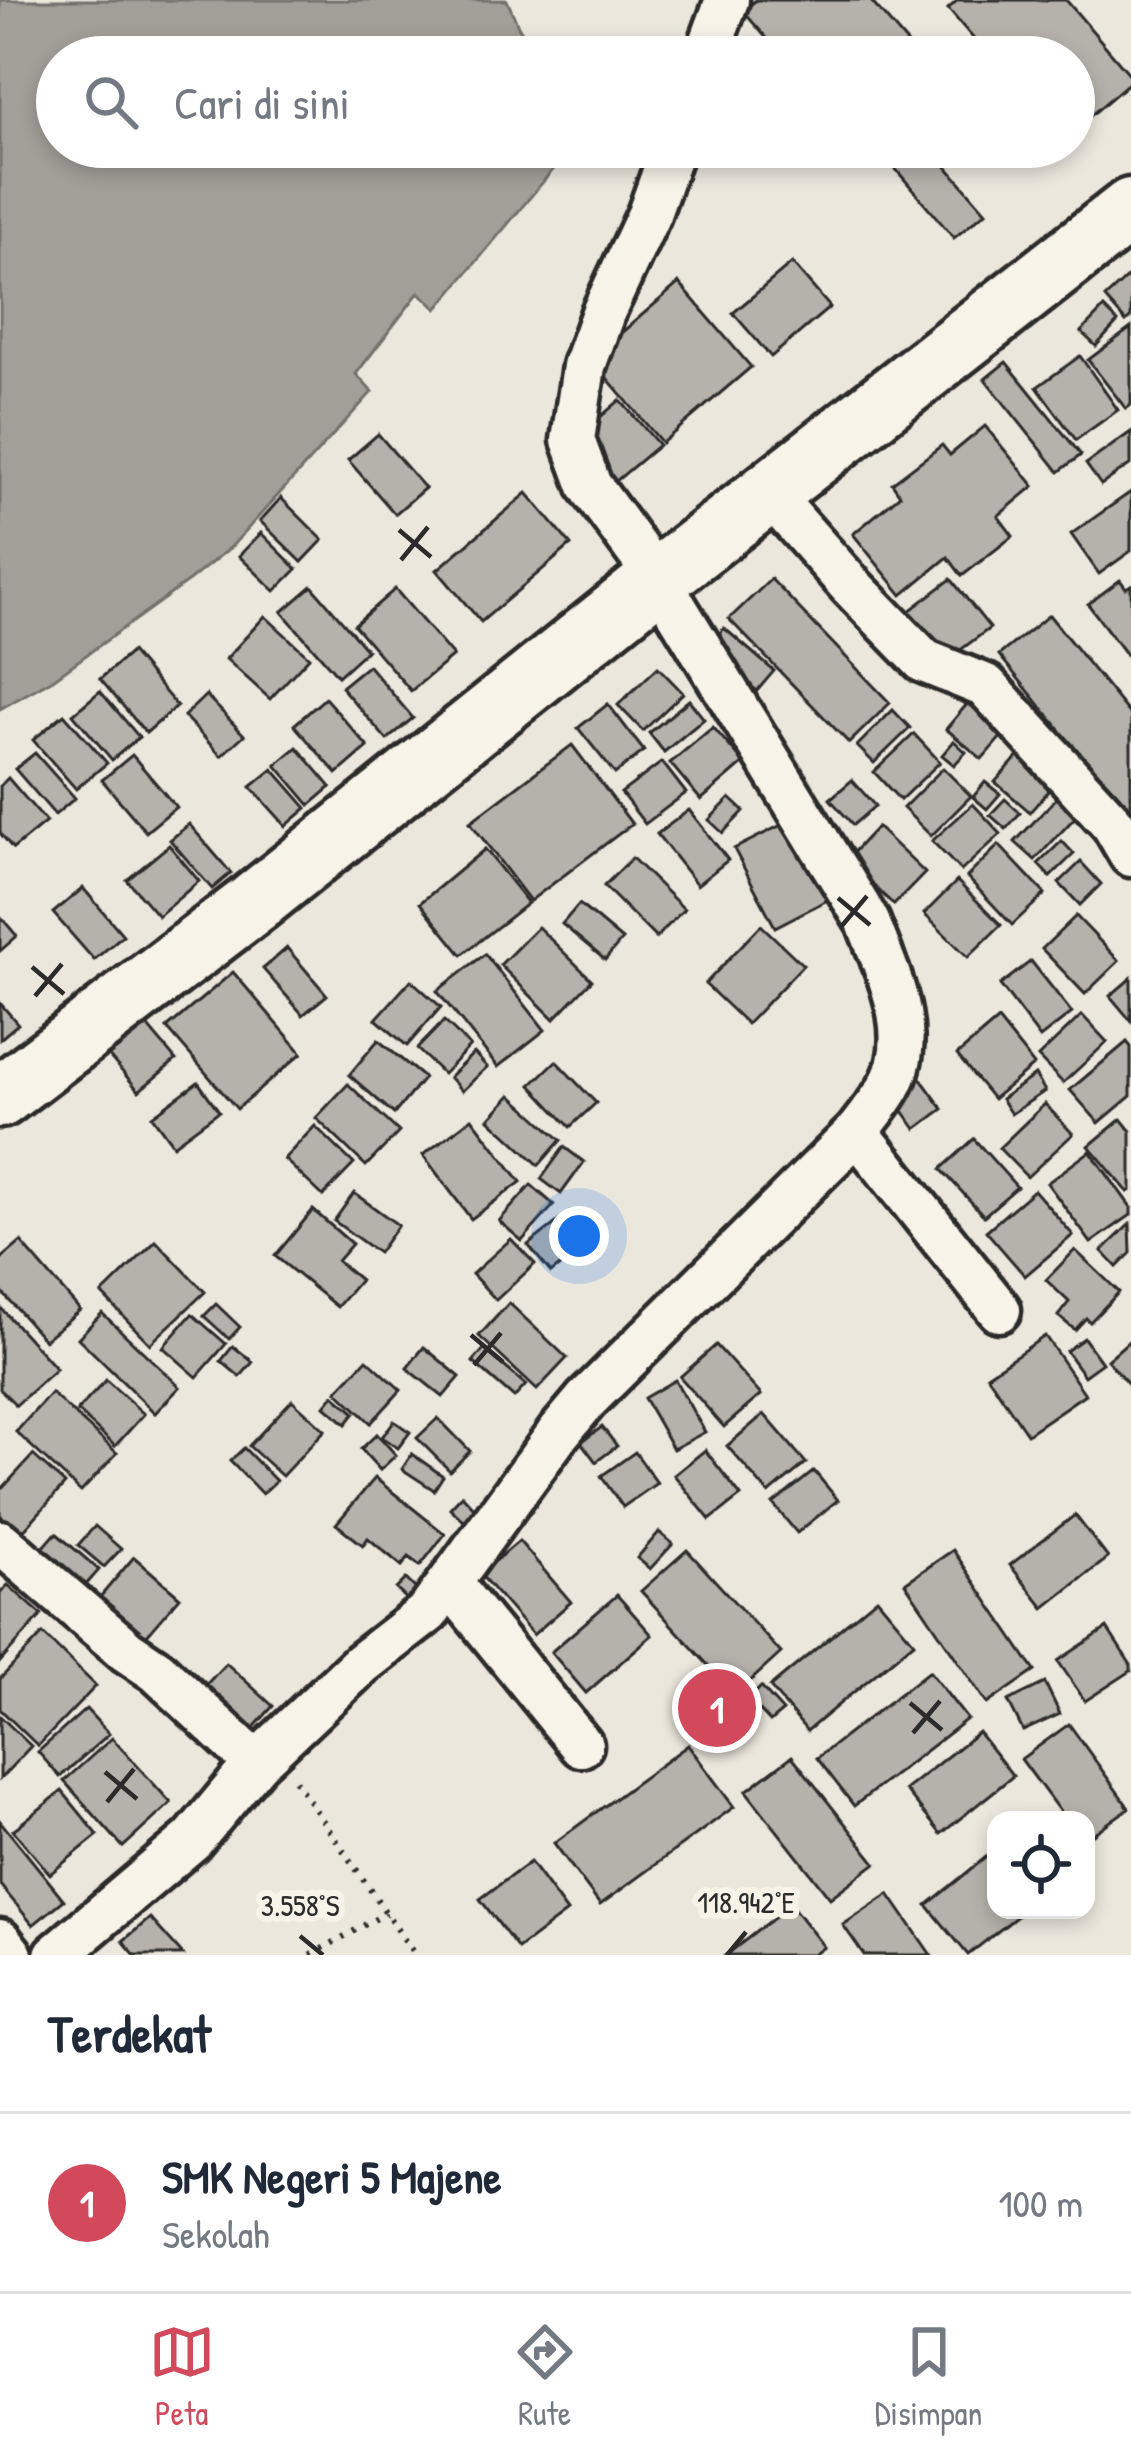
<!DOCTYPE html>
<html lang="id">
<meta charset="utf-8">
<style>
:root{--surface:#fff;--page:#f2f2f3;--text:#1f2937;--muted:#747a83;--line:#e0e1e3;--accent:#d1495b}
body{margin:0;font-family:"Patrick Hand",sans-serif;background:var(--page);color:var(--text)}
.controls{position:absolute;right:36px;bottom:36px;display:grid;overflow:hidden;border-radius:24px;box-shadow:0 6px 18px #0003}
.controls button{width:108px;height:108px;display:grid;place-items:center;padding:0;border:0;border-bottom:3px solid var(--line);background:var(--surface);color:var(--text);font:60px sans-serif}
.you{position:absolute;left:579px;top:1236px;width:42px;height:42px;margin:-30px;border:9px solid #fff;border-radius:50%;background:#1a73e8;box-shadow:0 0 0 18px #1a73e833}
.badge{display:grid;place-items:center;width:78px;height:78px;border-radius:50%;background:var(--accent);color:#fff;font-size:39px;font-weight:700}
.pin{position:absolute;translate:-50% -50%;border:6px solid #fff;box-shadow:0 3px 12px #0006}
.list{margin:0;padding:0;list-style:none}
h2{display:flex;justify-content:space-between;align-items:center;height:156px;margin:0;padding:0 48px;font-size:51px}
h2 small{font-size:39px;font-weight:400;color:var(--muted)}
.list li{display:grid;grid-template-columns:78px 1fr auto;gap:36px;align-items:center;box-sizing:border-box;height:180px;padding:0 48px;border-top:3px solid var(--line)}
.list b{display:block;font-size:45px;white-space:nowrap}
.list p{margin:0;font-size:39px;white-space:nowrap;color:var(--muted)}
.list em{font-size:39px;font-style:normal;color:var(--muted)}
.icon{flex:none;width:66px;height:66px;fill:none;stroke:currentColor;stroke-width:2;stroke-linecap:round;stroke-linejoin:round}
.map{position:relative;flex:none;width:1131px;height:1955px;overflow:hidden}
.search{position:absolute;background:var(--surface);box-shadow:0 6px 18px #0003;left:36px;right:36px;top:36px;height:132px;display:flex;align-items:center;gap:30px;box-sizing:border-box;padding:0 42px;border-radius:66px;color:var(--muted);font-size:45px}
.sheet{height:336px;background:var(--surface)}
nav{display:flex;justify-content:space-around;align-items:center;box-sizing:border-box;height:168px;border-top:3px solid var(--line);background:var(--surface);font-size:33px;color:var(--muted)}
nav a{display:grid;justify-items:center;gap:6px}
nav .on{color:var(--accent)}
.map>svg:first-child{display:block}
</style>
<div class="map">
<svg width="1131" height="1955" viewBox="0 0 1131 1955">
<rect width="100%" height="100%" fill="#ebe7dd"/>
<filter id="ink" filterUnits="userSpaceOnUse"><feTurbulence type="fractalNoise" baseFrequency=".00833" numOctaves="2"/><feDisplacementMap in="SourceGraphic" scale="24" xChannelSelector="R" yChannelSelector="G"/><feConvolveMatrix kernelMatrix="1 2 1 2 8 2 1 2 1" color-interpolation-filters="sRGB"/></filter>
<g filter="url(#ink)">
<polygon fill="#a29f98" stroke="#72716c" stroke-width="3" points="0,0 507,0 519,28 540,57 57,57 57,147 572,147 437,309 419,292 356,374 372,392 231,547 190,580 53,679 0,709"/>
<g fill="#b5b2ab" stroke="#2b2b2b" stroke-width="3">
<polygon points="756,0 870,0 919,57 783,57 743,11"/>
<polygon points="958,0 1066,0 1131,76 1131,81 1074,130 1074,57 989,57 948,9"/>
<polygon points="877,147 930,147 986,212 954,238"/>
<polygon points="792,263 830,307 771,357 733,313"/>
<polygon points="1131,274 1131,317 1126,322 1105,298"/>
<polygon points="679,283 751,367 662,443 591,359"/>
<polygon points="1104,308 1118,322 1096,346 1081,332"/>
<polygon points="1131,328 1131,405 1126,409 1088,360"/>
<polygon points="1080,356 1118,410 1076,440 1037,387"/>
<polygon points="1006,362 1081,455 1059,472 985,379"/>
<polygon points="620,400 659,445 615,482 577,437"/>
<polygon points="985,426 1034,486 998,516 1013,536 962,576 948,557 902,595 853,534 900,495 892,483 942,445 950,455"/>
<polygon points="1131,432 1131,464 1101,485 1086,464"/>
<polygon points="378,434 425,488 395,514 348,460"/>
<polygon points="1131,492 1131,551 1099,574 1071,534"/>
<polygon points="527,493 571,545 481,622 437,570"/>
<polygon points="281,498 323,540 302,562 260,521"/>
<polygon points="261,533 297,569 275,591 239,556"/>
<polygon points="771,579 890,703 849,743 729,619"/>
<polygon points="951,579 990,628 947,660 909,611"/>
<polygon points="1120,580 1126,588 1131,585 1131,651 1126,655 1088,604"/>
<polygon points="312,586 367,650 338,676 282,612"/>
<polygon points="395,589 453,656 411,691 354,625"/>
<polygon points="1049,615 1131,716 1131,808 1127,812 999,655"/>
<polygon points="265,616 309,657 270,699 226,659"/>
<polygon points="724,628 774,671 757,691 706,649"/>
<polygon points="131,652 177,706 146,733 100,679"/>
<polygon points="368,665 413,718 387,740 341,687"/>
<polygon points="658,667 683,693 643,731 618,705"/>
<polygon points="100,691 139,737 112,760 73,714"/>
<polygon points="206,695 244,735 221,756 184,716"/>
<polygon points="973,697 1009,728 982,759 946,729"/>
<polygon points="325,698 368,747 337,774 294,725"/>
<polygon points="689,700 704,719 664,752 649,733"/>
<polygon points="608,704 644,751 615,774 578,728"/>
<polygon points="893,710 910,728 874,763 857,746"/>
<polygon points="64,714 107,763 76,789 33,740"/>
<polygon points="713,727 744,763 701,800 670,763"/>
<polygon points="914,734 940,762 900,800 874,772"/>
<polygon points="954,741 966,752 954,765 942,755"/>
<polygon points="572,745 632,824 530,901 470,822"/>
<polygon points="297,747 331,787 310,805 276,765"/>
<polygon points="1022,752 1056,782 1030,812 995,782"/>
<polygon points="35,753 75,798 55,815 15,769"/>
<polygon points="132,755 176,807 146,832 102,780"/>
<polygon points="662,762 686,793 645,824 621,793"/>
<polygon points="943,768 971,796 931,836 903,808"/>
<polygon points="273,769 307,808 286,826 251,787"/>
<polygon points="8,778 46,822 13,849 0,833 0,786"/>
<polygon points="852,780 875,806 853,825 830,799"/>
<polygon points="985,782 1000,794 987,809 973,797"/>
<polygon points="1060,794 1080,812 1035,860 1015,842"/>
<polygon points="730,798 744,811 723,833 709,820"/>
<polygon points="1005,799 1020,813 1006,829 990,815"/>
<polygon points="973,804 1001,834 961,871 932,841"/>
<polygon points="689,810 728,860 697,885 657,834"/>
<polygon points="793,819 833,897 775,927 734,849"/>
<polygon points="189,824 231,873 212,889 170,840"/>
<polygon points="877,827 925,873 894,905 846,860"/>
<polygon points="1062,841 1074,854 1050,877 1038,864"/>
<polygon points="169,845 199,881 158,916 127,880"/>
<polygon points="999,845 1045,894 1012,925 967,877"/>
<polygon points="485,849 528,903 462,955 420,903"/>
<polygon points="632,858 684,909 656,938 604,886"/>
<polygon points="1081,862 1101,884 1080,905 1059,883"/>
<polygon points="957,881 1001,925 968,957 924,914"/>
<polygon points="83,888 123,935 94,960 53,913"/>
<polygon points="579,904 622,940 605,960 562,924"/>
<polygon points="0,916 17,936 0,951"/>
<polygon points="1076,916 1119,961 1085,994 1042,949"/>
<polygon points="761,925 803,965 747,1024 705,984"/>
<polygon points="538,927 592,980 554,1019 500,965"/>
<polygon points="287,948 327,995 303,1015 263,969"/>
<polygon points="485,954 545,1030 498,1067 437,991"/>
<polygon points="1031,961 1072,1013 1040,1038 1000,985"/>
<polygon points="233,972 302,1053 237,1109 167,1028"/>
<polygon points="1131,978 1131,1021 1110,996"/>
<polygon points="411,980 441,1007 407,1046 376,1019"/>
<polygon points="0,1003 18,1024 0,1039"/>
<polygon points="1082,1015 1107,1042 1063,1083 1038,1057"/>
<polygon points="998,1020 1034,1065 993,1099 957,1055"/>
<polygon points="143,1021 176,1060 139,1091 106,1053"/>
<polygon points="444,1021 470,1046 443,1074 417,1049"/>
<polygon points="378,1040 424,1078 394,1114 349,1075"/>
<polygon points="1127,1042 1131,1047 1131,1096 1099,1123 1070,1090"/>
<polygon points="474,1053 487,1067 462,1091 449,1077"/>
<polygon points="556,1061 596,1103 570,1127 531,1085"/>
<polygon points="918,1075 943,1109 916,1129 891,1094"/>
<polygon points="1035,1075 1045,1091 1011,1114 1001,1099"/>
<polygon points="198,1082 219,1111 173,1145 152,1116"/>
<polygon points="348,1084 399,1132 366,1166 316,1118"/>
<polygon points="511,1095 561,1140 539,1165 489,1119"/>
<polygon points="1045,1104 1073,1134 1027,1177 999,1148"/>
<polygon points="472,1118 521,1182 471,1219 423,1155"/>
<polygon points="1121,1119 1131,1131 1131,1190 1128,1192 1089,1146"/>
<polygon points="315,1126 354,1164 323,1196 284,1159"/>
<polygon points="974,1139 1017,1187 984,1216 941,1169"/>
<polygon points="564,1147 584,1162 561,1194 541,1179"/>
<polygon points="1090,1151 1131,1207 1131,1215 1091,1243 1047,1183"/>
<polygon points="531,1185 554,1205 522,1241 499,1221"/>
<polygon points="1034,1190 1073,1235 1025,1276 986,1231"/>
<polygon points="354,1193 398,1225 378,1253 334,1221"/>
<polygon points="313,1210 352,1244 337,1261 360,1280 337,1307 275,1256"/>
<polygon points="570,1212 593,1240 551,1273 528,1245"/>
<polygon points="1130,1224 1131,1253 1117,1267 1102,1251"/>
<polygon points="511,1239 535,1264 496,1300 472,1274"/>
<polygon points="156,1241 205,1292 150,1344 102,1294"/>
<polygon points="21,1242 80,1310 44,1340 0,1290 0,1260"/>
<polygon points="1075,1250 1119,1292 1090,1322 1086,1318 1075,1330 1058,1316 1069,1302 1046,1280"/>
<polygon points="509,1303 567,1358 537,1390 479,1336"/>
<polygon points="216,1304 240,1327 229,1339 204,1316"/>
<polygon points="0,1307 56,1369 16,1405 0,1389"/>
<polygon points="102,1313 180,1387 155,1413 78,1338"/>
<polygon points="192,1314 226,1344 197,1377 163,1347"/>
<polygon points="1045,1336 1085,1394 1027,1434 987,1375"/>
<polygon points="1084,1338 1102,1363 1084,1376 1066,1351"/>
<polygon points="1131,1339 1131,1387 1107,1360"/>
<polygon points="716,1345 761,1395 724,1427 680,1377"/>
<polygon points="233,1346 253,1362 240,1377 221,1361"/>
<polygon points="424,1347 460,1377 443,1397 407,1368"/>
<polygon points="484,1349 526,1385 514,1398 473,1362"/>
<polygon points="367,1359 401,1390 371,1423 337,1391"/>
<polygon points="106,1380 144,1414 115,1446 77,1411"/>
<polygon points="675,1380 705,1432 673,1449 644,1398"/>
<polygon points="51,1393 117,1453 81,1492 16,1432"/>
<polygon points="334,1395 355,1413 346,1424 325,1406"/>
<polygon points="292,1400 325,1430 282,1476 249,1446"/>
<polygon points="764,1414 806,1463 769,1494 727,1446"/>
<polygon points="438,1418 470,1451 450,1471 417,1438"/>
<polygon points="394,1421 410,1432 398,1448 382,1437"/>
<polygon points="602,1427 617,1446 596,1462 581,1442"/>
<polygon points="377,1434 396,1455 380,1470 361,1449"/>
<polygon points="244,1448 276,1481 262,1494 230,1461"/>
<polygon points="705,1450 741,1496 710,1520 674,1475"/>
<polygon points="635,1452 657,1483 623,1507 601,1476"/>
<polygon points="412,1454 443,1476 434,1490 402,1469"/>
<polygon points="33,1455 65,1484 21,1533 0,1515 0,1491"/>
<polygon points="814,1471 838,1500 797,1533 773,1504"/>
<polygon points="375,1478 445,1534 420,1566 409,1557 402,1566 368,1538 363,1545 336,1524"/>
<polygon points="462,1495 475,1509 464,1521 450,1508"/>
<polygon points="1075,1515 1108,1558 1044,1608 1010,1565"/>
<polygon points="95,1526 121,1549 104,1567 78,1545"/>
<polygon points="659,1532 673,1544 650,1569 637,1558"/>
<polygon points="56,1533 99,1570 78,1594 36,1556"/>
<polygon points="519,1541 571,1602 533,1635 480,1574"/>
<polygon points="687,1550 781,1653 735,1695 641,1591"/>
<polygon points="953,1550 1035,1671 987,1704 905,1583"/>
<polygon points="134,1557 180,1597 139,1644 94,1604"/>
<polygon points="406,1579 421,1594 412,1604 396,1589"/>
<polygon points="8,1585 42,1615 0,1662 0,1593"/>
<polygon points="617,1595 652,1635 586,1693 551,1652"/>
<polygon points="877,1598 914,1642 807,1731 770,1687"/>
<polygon points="1107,1628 1131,1665 1131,1671 1085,1701 1058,1661"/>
<polygon points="43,1634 96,1686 38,1746 0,1709 0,1679"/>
<polygon points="226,1663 273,1706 241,1742 193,1699"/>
<polygon points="929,1671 967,1719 854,1806 817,1758"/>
<polygon points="1045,1683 1060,1714 1023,1731 1008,1701"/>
<polygon points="761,1687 783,1711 770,1722 749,1699"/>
<polygon points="86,1709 109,1734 60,1777 38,1752"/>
<polygon points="0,1716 31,1746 0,1779"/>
<polygon points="1069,1724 1129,1808 1086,1839 1086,1820 1066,1820 1021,1759"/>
<polygon points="978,1732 1013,1776 941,1834 905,1790"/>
<polygon points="112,1738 171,1803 123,1847 64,1781"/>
<polygon points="688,1745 734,1807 600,1905 554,1843"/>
<polygon points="792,1756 876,1863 830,1898 746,1791"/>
<polygon points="62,1791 98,1835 50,1874 13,1830"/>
<polygon points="0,1821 64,1900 33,1925 0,1885"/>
<polygon points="996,1849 996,1910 1025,1910 968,1955 927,1905"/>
<polygon points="530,1862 567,1912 518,1949 480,1899"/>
<polygon points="889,1894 931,1955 864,1955 843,1925"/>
<polygon points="791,1905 824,1947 813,1955 726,1955"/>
<polygon points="150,1918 183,1955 135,1955 123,1941"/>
</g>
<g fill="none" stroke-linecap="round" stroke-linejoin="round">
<g stroke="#2b2b2b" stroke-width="51">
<g id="minor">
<polyline points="706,57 727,0"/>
<polyline points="768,492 850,585 924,661 986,686 1113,824 1131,855"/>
<polyline points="857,1132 999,1310"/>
<polyline points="0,1542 127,1651 157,1671 256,1763"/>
<polyline points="450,1583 581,1745"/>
<polyline points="0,1941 11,1955"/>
<path d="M56,1955L193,1839L256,1763L361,1664L428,1612L560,1431L586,1400L857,1132C868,1117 881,1102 890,1086C919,1033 887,972 868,922L658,579L590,486L573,440L584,366L603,313L649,214L673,147"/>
</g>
</g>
<g stroke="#2b2b2b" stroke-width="69">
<polyline id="highway" points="0,1097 254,903 658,579 1131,209"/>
</g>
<g stroke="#2b2b2b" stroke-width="6" stroke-dasharray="3 9" stroke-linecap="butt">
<polyline points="295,1780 415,1955"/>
<polyline points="311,1955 386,1913"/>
</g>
<use href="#minor" stroke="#f7f3e8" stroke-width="42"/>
<use href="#highway" stroke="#f7f3e8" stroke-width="60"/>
</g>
</g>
<path fill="none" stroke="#2b2b2b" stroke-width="4.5" d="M399,530L431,557M401,560L428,527M838,898L870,925M840,928L867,896M32,967L64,994M35,996L62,964M471,1335L503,1362M474,1365L501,1333M910,1703L942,1730M913,1733L940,1701M105,1772L137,1799M107,1802L134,1769M300,1936L323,1955M727,1955L746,1932"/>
<g font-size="30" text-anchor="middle" fill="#2b2b2b" stroke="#f7f3e8" stroke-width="12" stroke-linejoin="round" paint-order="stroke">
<text x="746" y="1913">118.942°E</text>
<text x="300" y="1916">3.558°S</text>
</g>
</svg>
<div class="controls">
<button><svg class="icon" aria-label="locate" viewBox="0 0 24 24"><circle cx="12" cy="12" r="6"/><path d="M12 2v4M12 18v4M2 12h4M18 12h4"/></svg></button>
</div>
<div class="you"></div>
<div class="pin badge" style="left:717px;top:1708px">1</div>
<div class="search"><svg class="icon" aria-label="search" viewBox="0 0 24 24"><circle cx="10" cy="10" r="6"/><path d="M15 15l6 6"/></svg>Cari di sini</div>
</div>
<section class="sheet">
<h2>Terdekat<small></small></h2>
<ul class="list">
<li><span class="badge">1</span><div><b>SMK Negeri 5 Majene</b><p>Sekolah</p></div><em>100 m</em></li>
</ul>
</section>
<nav>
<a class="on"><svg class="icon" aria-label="map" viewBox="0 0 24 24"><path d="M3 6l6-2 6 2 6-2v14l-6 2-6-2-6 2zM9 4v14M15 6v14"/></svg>Peta</a>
<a><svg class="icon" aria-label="directions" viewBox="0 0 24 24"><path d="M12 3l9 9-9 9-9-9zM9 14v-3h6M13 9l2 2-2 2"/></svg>Rute</a>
<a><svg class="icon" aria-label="saved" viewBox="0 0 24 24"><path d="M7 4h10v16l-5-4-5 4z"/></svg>Disimpan</a>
</nav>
